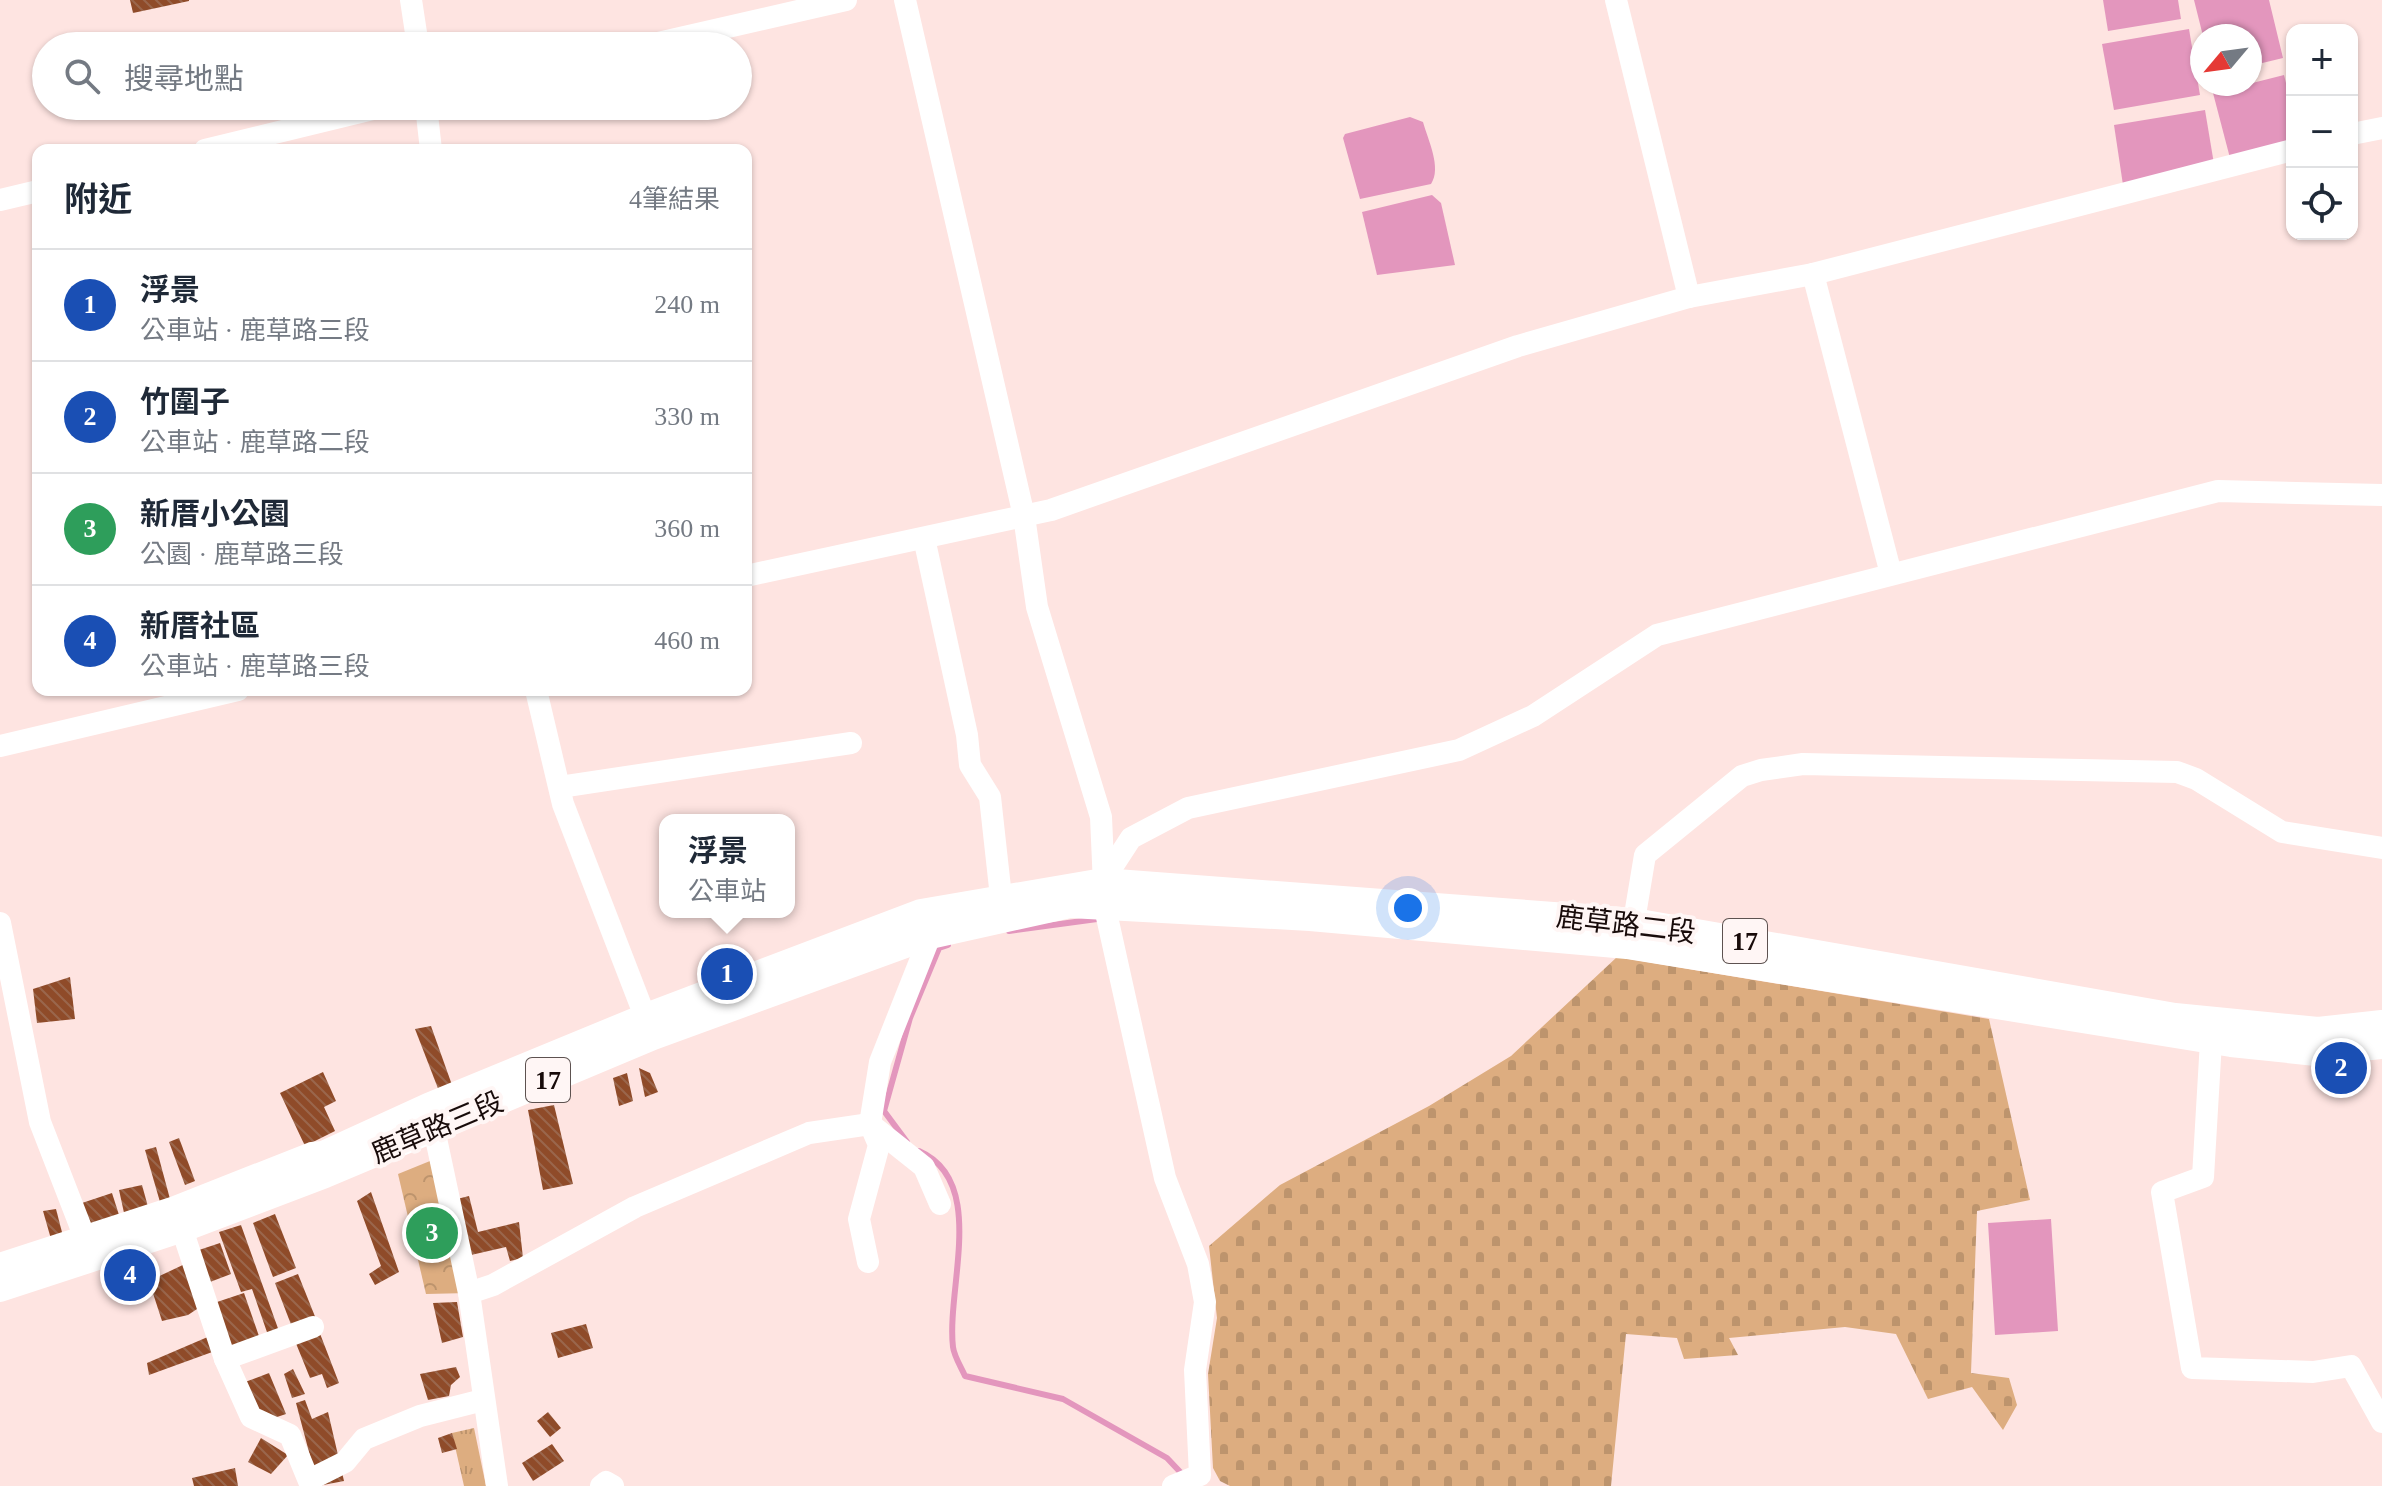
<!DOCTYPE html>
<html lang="zh-TW">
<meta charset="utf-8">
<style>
:root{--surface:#fff;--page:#f2f2f3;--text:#1f2937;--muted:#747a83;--line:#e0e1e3;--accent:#ea580c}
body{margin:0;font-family:"Times New Roman","Noto Sans TC",serif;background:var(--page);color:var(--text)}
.controls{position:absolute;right:24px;top:24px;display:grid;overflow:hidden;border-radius:16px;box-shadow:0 2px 6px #0004}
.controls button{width:72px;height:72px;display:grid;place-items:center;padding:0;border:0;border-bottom:2px solid var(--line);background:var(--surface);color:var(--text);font:40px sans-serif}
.compass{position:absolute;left:2190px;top:24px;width:72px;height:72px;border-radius:50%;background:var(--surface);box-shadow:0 2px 6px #0004;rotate:241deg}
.you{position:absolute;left:1408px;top:908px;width:28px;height:28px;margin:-20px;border:6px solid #fff;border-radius:50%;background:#1a73e8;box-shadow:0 0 0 12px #1a73e833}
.badge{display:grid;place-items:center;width:52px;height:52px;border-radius:50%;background:var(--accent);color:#fff;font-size:26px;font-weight:700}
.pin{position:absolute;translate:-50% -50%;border:4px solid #fff;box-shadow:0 2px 8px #0006}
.popup{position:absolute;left:659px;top:814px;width:136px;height:104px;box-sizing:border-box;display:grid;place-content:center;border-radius:16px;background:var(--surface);filter:drop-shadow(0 2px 6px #0005);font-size:26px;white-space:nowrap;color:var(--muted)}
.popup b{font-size:30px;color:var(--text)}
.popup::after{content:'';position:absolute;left:50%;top:100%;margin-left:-16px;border:16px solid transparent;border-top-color:var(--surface)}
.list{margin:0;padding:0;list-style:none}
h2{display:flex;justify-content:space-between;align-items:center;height:104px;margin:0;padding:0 32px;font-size:34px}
h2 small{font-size:26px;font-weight:400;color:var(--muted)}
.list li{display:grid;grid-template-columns:52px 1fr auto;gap:24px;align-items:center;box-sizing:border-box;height:112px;padding:0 32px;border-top:2px solid var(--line)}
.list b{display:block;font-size:30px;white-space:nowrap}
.list p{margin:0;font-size:26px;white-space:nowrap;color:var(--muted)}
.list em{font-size:26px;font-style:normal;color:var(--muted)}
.icon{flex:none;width:44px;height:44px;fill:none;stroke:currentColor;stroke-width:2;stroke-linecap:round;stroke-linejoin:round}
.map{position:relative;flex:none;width:2382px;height:1486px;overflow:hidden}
.search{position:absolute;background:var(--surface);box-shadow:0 2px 6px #0004;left:32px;top:32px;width:720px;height:88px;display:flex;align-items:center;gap:20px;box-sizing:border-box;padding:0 28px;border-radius:44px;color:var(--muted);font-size:30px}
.panel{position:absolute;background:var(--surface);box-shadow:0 2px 6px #0004;left:32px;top:144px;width:720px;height:552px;border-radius:16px}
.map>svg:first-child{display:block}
</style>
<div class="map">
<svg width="2382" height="1486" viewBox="0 0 2382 1486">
<defs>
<pattern id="grass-tufts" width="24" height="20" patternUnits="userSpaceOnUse" patternTransform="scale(2)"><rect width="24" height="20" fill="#ddad80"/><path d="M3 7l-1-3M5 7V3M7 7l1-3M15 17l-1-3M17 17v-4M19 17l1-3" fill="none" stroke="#bd946d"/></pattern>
<pattern id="cemetery-stones" width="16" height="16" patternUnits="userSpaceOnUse" patternTransform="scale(2)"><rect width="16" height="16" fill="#ddad80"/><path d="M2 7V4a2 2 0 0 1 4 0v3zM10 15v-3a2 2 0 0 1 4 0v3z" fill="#bd946d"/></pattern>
<pattern id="park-crowns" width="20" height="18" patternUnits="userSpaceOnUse" patternTransform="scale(2)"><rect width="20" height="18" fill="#ddad80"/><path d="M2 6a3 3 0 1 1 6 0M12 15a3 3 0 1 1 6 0" fill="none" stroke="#bd946d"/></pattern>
<pattern id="building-back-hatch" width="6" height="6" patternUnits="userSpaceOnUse" patternTransform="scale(2)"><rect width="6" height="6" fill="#8f4b29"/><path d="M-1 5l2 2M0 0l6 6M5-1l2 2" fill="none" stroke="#9a664c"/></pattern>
</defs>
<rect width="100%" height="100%" fill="#fee4e1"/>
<polygon fill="url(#grass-tufts)" points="474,1428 486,1486 464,1486 452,1433"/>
<polygon fill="url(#cemetery-stones)" points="1617,957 1989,1019 2030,1200 1977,1211 1971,1373 2009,1378 2017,1405 2003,1430 1972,1387 1928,1399 1896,1334 1845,1327 1729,1338 1738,1355 1684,1359 1677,1338 1626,1334 1611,1486 1230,1486 1220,1481 1213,1468 1208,1374 1217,1318 1209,1246 1280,1185 1429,1106 1511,1056"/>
<polygon fill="url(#park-crowns)" points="430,1161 469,1293 426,1294 398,1174"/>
<g fill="#e396bd">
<polygon points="2103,0 2178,0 2181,19 2108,31"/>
<polygon points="2194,0 2269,0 2283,58 2250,66 2250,36 2203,36"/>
<polygon points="2189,29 2200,95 2114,110 2102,44"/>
<polygon points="2284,75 2292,107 2292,142 2230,158 2213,93"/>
<polygon points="2205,110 2215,170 2123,185 2114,125"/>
<path d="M1410,117L1423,122C1428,140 1442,168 1431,184L1360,199L1343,138L1345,134Z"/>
<polygon points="1432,195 1441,203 1455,265 1377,275 1362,212"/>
<polygon points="2051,1219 2058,1331 1995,1335 1988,1223"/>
</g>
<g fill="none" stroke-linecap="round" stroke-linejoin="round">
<g stroke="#e396bd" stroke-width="6">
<polyline points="1009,931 1097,919"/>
<polyline points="907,1142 884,1111 910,1018 939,948 948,945"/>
<path d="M919,1151C988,1181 946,1288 953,1347C954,1356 961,1367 965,1376L1063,1399L1167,1458L1183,1475"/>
</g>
</g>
<g fill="url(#building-back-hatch)">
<polygon points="130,0 189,0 189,1 133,13"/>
<polygon points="70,977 75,1019 37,1023 33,989"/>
<polygon points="431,1026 452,1085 439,1091 415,1029"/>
<polygon points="639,1068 650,1073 658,1092 645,1097"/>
<polygon points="323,1072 336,1101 324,1107 335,1131 305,1146 280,1093"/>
<polygon points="627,1073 633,1101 619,1106 613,1078"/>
<polygon points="554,1105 573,1184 543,1190 528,1110"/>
<polygon points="179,1138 195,1181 185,1185 169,1142"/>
<polygon points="156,1147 170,1199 160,1202 145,1150"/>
<polygon points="142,1185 150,1214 126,1222 119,1190"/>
<polygon points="371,1192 399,1272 375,1285 369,1274 381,1266 357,1201"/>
<polygon points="112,1193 120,1218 89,1230 79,1204"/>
<polygon points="469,1196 478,1232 519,1222 523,1258 510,1261 506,1247 471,1255 457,1199"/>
<polygon points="56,1209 64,1240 53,1246 43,1211"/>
<polygon points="275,1214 296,1268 273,1277 253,1223"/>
<polygon points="241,1225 280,1334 269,1338 252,1289 241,1292 219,1232"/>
<polygon points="220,1243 231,1274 210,1282 199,1250"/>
<polygon points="187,1263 200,1307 188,1315 162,1321 149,1281"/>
<polygon points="298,1274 318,1324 292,1327 275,1283"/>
<polygon points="244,1293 261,1342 232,1353 214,1303"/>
<polygon points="457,1302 463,1337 442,1343 433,1303"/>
<polygon points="586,1324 593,1348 558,1358 551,1333"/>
<polygon points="319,1331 339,1383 327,1388 322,1374 310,1378 295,1341"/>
<polygon points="210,1336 215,1351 149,1375 147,1363"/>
<polygon points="456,1367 460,1377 451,1385 449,1396 428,1400 420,1374"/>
<polygon points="293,1369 305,1394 292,1398 284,1374"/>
<polygon points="269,1373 286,1414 262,1422 245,1382"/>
<polygon points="305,1400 312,1419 328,1412 344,1481 318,1486 296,1403"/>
<polygon points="548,1412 561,1428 550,1437 537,1421"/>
<polygon points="452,1433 457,1449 442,1453 438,1438"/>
<polygon points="261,1438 288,1455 271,1474 248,1462"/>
<polygon points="552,1444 564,1461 533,1481 522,1463"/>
<polygon points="235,1468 238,1486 194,1486 192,1478"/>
</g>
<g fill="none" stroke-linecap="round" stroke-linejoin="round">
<g stroke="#fff" stroke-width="22">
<polyline points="411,0 418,46"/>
<polyline points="905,0 1024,516 1037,607 1101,817 1105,908 1165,1178 1198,1264 1205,1302 1195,1370 1200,1475 1173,1486"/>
<polyline points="1616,0 1689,297"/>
<polyline points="645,46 846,0"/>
<polyline points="426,106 431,150"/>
<polyline points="2352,134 2382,128"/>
<polyline points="205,150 385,106"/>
<polyline points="0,200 38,191"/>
<polyline points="1813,274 1891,574"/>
<polyline points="924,538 967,735 970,765 990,797 1001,897"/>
<polyline points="746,576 1051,510 1518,346 1689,297 1813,274 2292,150"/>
<polyline points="536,690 563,804 651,1032"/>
<polyline points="0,746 238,690"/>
<polyline points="560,787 851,743"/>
<polyline points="1103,881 1131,838 1188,808 1459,750 1533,716 1657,635 2218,491 2382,495"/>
<polyline points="1634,921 1645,855 1742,776 1761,770 1803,764 2177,772 2196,779 2282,832 2382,848"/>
<polyline points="0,923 40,1122 90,1251"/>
<polyline points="926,925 930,936 880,1062 870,1124 924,1167 940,1204"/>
<polyline points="2212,1024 2203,1177 2162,1192 2192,1368 2313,1372 2351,1366 2382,1422"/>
<polyline points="431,1115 469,1293 497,1486"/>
<polyline points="177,1214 225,1359 251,1417 290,1435 311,1486"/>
<polyline points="469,1293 493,1285 635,1207 809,1133 870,1124 879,1145 859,1219 868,1262"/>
<polyline points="225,1359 313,1327"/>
<polyline points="309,1480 345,1462 364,1439 420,1416 483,1400"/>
<polyline points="601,1486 606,1482 613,1486"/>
</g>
<g stroke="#fff" stroke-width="26">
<polyline points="0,1266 175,1209 312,1155 323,1154 428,1106 644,1017 921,912 1103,881 1634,921 2175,1016 2318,1030 2382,1023"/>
<polyline points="0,1289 183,1229 325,1175 653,1037 930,936 1070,905 1310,918 1627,946 2231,1044 2316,1053 2382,1046"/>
</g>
</g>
<g text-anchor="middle" stroke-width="8" stroke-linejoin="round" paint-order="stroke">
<g fill="#fff6f5" stroke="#5d5250" stroke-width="2">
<rect x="1723" y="919" width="44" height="44" rx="6"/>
<rect x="526" y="1058" width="44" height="44" rx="6"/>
</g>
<g font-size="26" font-weight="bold" fill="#180b0a">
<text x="1745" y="950">17</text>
<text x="548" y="1089">17</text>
</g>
<g font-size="28" fill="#180b0a" stroke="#fff6f5">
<text transform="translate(1626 924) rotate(7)" y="10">鹿草路二段</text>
<text transform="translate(437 1127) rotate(-23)" y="10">鹿草路三段</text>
</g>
</g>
</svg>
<div class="controls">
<button>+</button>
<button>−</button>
<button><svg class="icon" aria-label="locate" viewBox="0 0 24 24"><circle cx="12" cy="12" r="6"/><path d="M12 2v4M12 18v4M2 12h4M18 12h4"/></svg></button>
</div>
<svg class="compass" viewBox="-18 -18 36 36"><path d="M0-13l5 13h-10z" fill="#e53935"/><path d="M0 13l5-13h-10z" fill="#747a83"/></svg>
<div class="you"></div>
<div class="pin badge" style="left:727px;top:974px;background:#1a4fb4">1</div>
<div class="popup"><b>浮景</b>公車站</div>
<div class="pin badge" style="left:2341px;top:1068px;background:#1a4fb4">2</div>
<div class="pin badge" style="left:432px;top:1233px;background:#2e9e5b">3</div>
<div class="pin badge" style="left:130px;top:1275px;background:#1a4fb4">4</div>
<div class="search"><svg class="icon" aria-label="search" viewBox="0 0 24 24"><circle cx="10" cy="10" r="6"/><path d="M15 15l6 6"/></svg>搜尋地點</div>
<section class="panel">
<h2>附近<small>4筆結果</small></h2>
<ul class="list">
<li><span class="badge" style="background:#1a4fb4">1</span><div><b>浮景</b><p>公車站 · 鹿草路三段</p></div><em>240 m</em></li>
<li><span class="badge" style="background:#1a4fb4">2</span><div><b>竹圍子</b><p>公車站 · 鹿草路二段</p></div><em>330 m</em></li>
<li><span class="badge" style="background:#2e9e5b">3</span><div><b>新厝小公園</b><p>公園 · 鹿草路三段</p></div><em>360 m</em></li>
<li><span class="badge" style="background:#1a4fb4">4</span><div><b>新厝社區</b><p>公車站 · 鹿草路三段</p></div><em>460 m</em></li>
</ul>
</section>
</div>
